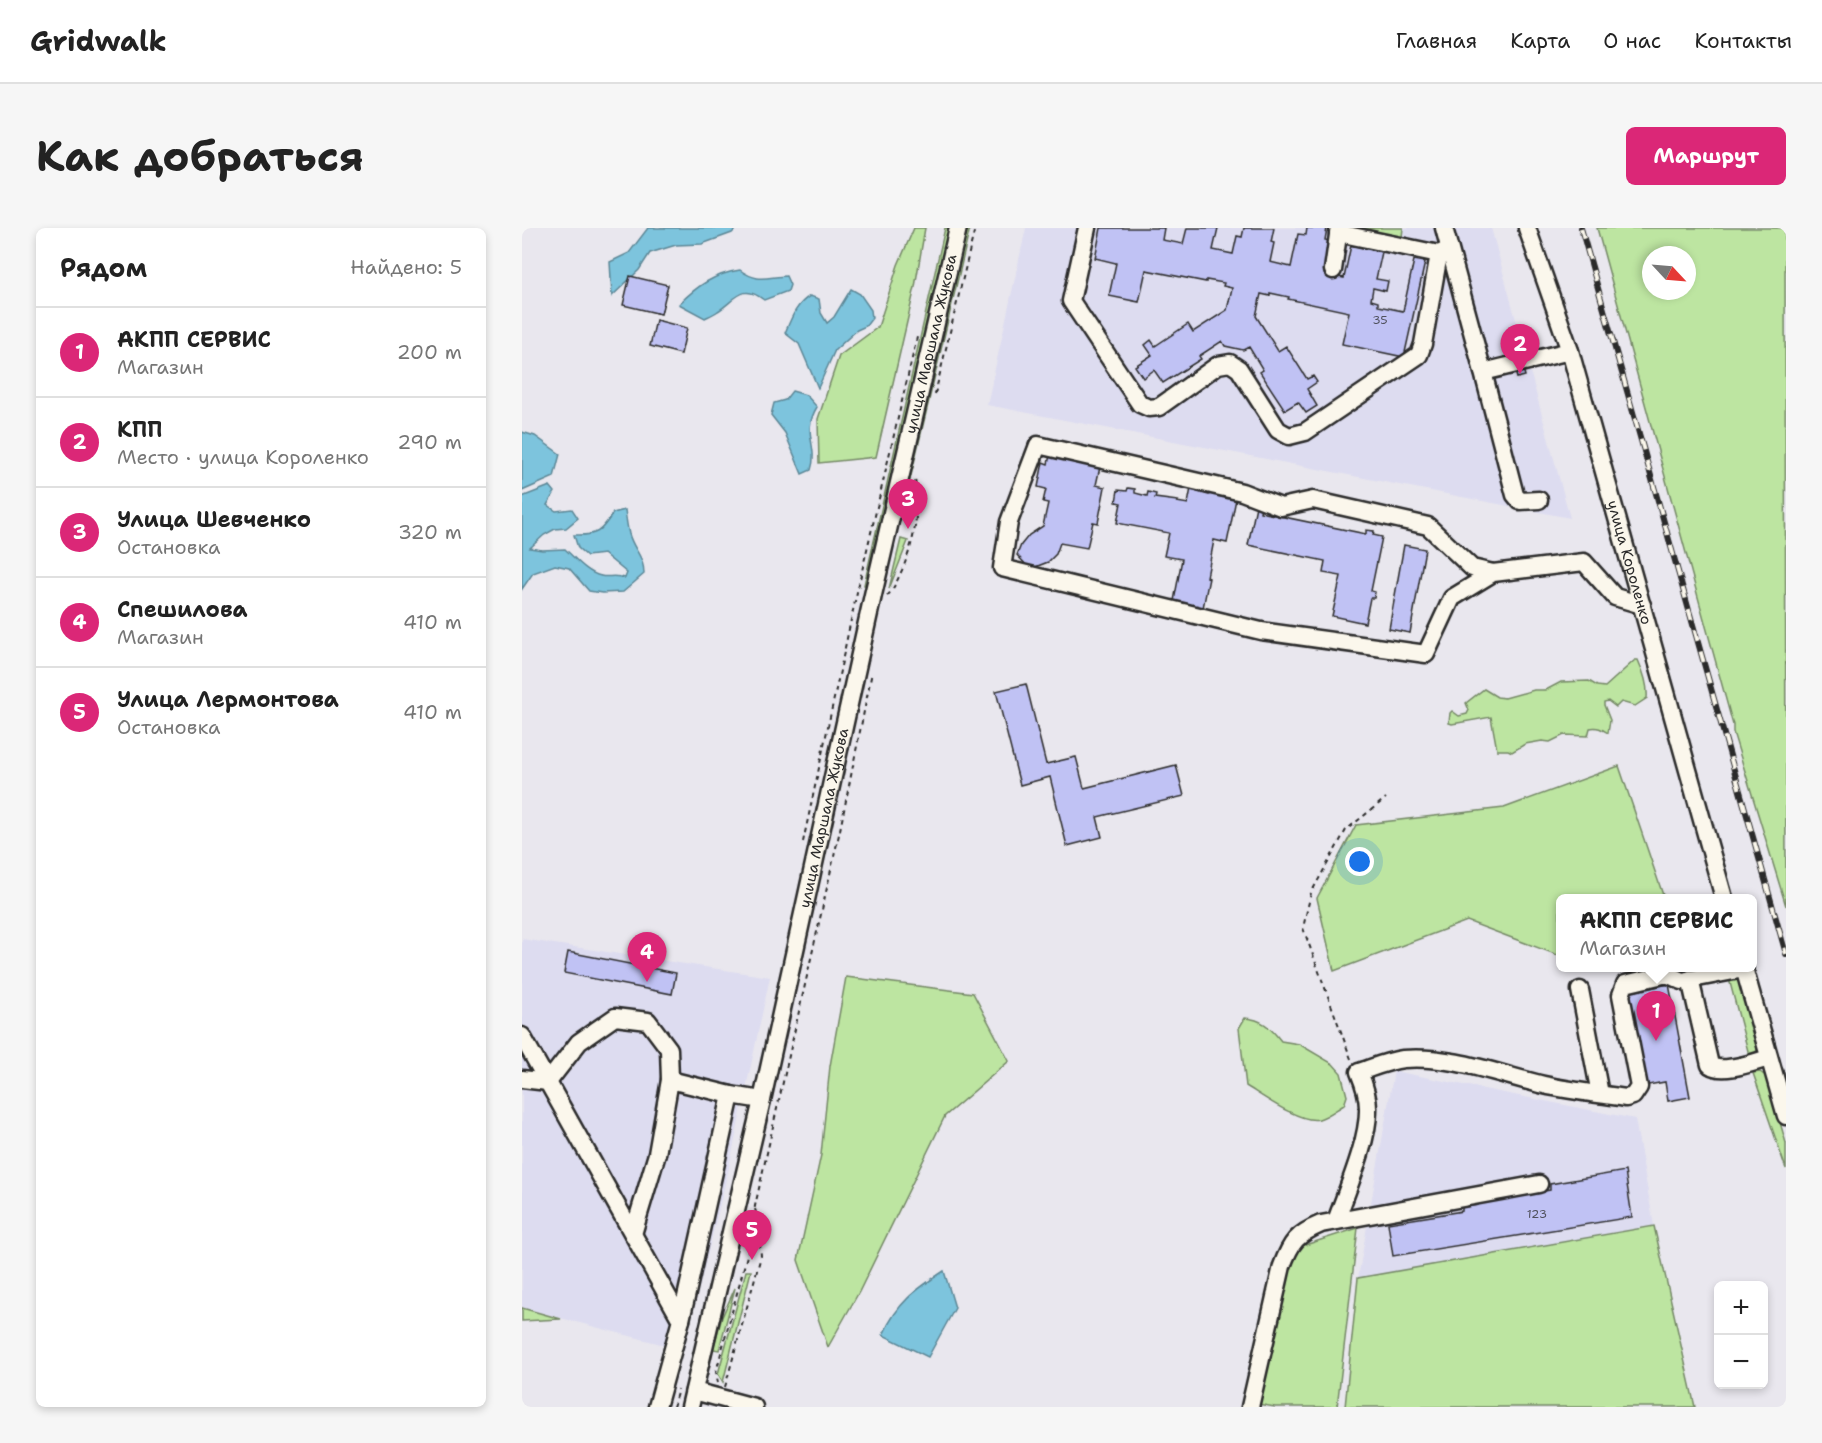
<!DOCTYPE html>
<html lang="ru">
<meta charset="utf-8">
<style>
:root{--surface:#fff;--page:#f6f6f6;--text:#222;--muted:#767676;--line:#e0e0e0;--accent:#db2777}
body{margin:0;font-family:"Shantell Sans",sans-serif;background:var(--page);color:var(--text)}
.controls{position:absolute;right:18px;bottom:18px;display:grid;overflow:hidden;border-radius:9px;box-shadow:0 3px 9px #0003}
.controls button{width:54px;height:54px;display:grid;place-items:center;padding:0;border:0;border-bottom:2px solid var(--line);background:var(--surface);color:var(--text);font:30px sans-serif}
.compass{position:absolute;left:1120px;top:18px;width:54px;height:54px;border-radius:50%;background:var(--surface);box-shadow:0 3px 9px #0003;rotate:116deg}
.you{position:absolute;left:838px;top:634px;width:21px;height:21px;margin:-15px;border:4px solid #fff;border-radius:50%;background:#1a73e8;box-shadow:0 0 0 9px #1a73e833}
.badge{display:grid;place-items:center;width:39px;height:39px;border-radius:50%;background:var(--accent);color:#fff;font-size:20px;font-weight:700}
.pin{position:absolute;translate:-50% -50px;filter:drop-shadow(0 2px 3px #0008)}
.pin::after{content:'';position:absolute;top:32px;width:21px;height:18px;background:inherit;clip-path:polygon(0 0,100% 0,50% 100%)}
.popup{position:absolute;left:1034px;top:666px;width:201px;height:78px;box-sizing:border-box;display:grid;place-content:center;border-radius:9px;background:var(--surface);filter:drop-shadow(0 2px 4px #0005);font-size:20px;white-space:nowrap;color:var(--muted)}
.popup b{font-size:22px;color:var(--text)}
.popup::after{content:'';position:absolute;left:50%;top:100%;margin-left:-12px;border:12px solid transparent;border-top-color:var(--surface)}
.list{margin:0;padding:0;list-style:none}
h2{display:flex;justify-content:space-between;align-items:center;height:78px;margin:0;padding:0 24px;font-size:26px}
h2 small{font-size:20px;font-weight:400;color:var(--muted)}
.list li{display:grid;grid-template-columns:39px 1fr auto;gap:18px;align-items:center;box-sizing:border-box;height:90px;padding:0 24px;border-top:2px solid var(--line)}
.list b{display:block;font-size:22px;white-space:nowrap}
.list p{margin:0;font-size:20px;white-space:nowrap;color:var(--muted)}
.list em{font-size:20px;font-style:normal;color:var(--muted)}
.map{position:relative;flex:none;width:1264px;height:1179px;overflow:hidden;border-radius:9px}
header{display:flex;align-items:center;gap:36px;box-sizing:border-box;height:84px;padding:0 30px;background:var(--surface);border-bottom:2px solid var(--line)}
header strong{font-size:28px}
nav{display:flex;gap:33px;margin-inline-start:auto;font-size:21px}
.intro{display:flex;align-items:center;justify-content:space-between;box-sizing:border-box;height:144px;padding:0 36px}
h1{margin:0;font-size:42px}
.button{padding:15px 27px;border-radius:9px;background:var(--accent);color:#fff;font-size:21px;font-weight:700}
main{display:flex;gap:36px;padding:0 36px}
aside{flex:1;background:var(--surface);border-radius:9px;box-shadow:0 3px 9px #0003}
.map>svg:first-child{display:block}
</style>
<header>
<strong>Gridwalk</strong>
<nav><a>Главная</a><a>Карта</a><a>О нас</a><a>Контакты</a></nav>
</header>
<div class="intro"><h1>Как добраться</h1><a class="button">Маршрут</a></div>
<main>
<aside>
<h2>Рядом<small>Найдено: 5</small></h2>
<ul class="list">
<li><span class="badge">1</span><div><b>АКПП СЕРВИС</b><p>Магазин</p></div><em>200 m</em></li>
<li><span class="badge">2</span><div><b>КПП</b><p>Место · улица Короленко</p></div><em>290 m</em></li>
<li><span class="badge">3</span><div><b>Улица Шевченко</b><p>Остановка</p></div><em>320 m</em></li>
<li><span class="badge">4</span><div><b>Спешилова</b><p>Магазин</p></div><em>410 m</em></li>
<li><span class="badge">5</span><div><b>Улица Лермонтова</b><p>Остановка</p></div><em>410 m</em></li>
</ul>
</aside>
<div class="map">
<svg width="1264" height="1179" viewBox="0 0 1264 1179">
<rect width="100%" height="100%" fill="#e9e7ee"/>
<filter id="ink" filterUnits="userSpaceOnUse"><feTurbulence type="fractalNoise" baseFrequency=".0167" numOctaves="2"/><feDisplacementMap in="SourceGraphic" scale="12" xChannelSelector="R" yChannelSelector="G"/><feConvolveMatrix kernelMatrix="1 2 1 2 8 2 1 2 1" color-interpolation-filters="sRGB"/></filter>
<g filter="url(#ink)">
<g fill="#dddcf0">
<polygon points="504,0 969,0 1048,290 465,177"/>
<polygon points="0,711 248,749 206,944 162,1122 0,1080"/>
<polygon points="872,843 1113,891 1132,998 836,1050"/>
</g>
<g fill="#bde5a1" stroke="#748866" stroke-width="1.5" fill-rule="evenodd">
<polygon points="392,0 403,0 393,59 354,229 297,235 296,191 317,128 356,99 376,37"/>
<polygon points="423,0 429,0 347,358 342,357"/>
<polygon points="444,0 448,0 382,277 382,262"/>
<polygon points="829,0 881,0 880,9"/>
<path d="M1075,0H1263L1264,678L1211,504V497ZM1129,27H1165V63H1129Z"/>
<polygon points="379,311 386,313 367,361"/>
<path d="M1113,432H1116C1121,443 1126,458 1125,470L1113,478L1099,474L1094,479L1086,473L1082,474V477L1088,492L1086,505C1080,501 1075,498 1068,500L1066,508L1042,507L1028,514L1020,513L1003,516L990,524L986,522H975L969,489L930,496L927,495L928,485L930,483L937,488L945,486L947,482L944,475L962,461L975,469L983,470L1012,462H1024L1039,454L1067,453L1075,458L1083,459Z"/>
<polygon points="1097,538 1142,670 1038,670 1038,728 945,693 812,743 795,670 834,597 982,580"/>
<polygon points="1206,747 1215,750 1218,754 1236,819 1234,824 1227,827"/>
<polygon points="324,749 451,765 487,833 423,888 337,1064 306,1119 276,1032 299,927 308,838"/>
<path d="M723,790C740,791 748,799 759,813L777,816L811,836L819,845L825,868L822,877C815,881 805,889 797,891C779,896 739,867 724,858L717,800Z"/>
<polygon points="1238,844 1245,849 1264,915 1264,941 1231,845"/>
<polygon points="1132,998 1173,1179 823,1179 836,1050"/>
<polygon points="836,1000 815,1179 753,1179 735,1176 769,1027 780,1018"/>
<polygon points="224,1043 229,1043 201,1154 196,1146"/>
<polygon points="213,1060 197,1122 191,1121 200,1089"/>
<polygon points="0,1080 39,1091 0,1093"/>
</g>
<g fill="#7dc4dd" stroke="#5c8796" stroke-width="1.5">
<polygon points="126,0 215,0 210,5 180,16 154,17 128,25 117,42 90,68 88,34 107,25"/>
<path d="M218,42C236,55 244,49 264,48L268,57L266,63L242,72C220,54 214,72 196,83C192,86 187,88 183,90L157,76C175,58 192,46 218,42Z"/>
<path d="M329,61L338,66L349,82L350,90L344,98L335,102L313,122L296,160L277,116L263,105C269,91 274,76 288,68L297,71L299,85L305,95L312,89Z"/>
<path d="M270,163L284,167L295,179C279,205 297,218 289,242L280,246L263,205L249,187L252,175L263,172Z"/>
<polygon points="0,204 13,208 38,226 32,249 0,263"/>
<path d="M28,258L33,264L25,277L34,283L50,281L56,290L44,300L33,301L22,307L8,320L20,322L43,321C53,330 65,345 79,348C87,350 91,346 103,350L105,345L82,326L65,328L56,320L52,307C75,308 79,304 91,285L103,282C104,290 105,298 107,306C112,323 122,328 122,346L101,364L80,365L67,363L47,340L33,337L11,345L0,361V269Z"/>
<path d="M422,1043L433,1080L406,1129L361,1107C375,1075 393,1062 422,1043Z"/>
</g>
<g fill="#c0c2f4" stroke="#2b2b2b" stroke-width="1.5">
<polygon points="579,0 642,0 640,12 661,16 665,0 696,0 691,22 711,26 715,8 720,9 722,0 752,0 749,14 752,15 748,34 769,39 776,6 784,7 785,0 805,0 803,12 808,13 802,46 822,50 829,17 860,24 854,51 866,53 864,63 851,60 849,72 856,74 856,78 881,83 892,32 903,34 882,129 820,116 827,84 766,71 767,69 748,65 748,68 739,66 734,88 756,123 764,118 785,151 791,148 795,154 785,161 795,178 784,185 776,174 763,182 738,144 741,142 727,119 721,122 703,118 700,113 677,128 679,131 641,155 632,142 621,150 613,138 630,127 623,117 629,112 633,118 666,96 671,104 705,82 710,60 701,58 702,55 684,52 684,54 624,42 617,74 587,68 594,35 573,30"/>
<polygon points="108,48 146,57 139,86 101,77"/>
<polygon points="134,92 165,100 159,126 128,118"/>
<polygon points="1001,141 1003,148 995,150 993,143"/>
<polygon points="529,223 564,229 563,236 578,239 574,257 583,259 576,295 571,294 565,320 538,315 534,326 526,334 508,341 495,327 499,317 507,307 521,298 526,275 521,274 524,261 516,259 521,234 526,236"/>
<polygon points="606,260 613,261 613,265 625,268 626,264 634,266 633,270 656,273 655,274 666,276 669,260 675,261 675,264 687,267 688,263 695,265 695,268 714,271 705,315 692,312 685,349 687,350 681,380 684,381 682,388 651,378 660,331 642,328 647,305 595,295 599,275 594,274 596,262 605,263"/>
<polygon points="734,278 739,279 738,284 844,306 844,302 852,303 851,307 860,309 849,363 853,364 852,370 848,370 843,395 810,388 819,348 801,345 803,333 726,317"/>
<polygon points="882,317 903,321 888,405 867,401"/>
<polygon points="504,456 524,536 554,529 562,560 654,537 662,568 575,589 580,609 545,618 528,549 498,557 474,463"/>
<polygon points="46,724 154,745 150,766 42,745"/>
<polygon points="1147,756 1168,869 1146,873 1143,854 1121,858 1103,765"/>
<polygon points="1103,943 1110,989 871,1028 866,995 940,983 940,979 956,977 955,974 1028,962 1028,956"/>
</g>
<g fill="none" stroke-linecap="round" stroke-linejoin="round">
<g stroke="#2b2b2b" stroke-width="21">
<g id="minor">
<polyline points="565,0 549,73 618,176 627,180 637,179 696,137 708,135 717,141 756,202 767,208 783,204 897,127 901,116 917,26"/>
<polyline points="922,0 961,144 1048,123"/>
<path id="s1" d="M1005,0L1048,123L1202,670"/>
<polyline points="816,5 917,26 927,21"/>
<polyline points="811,42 817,0"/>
<polyline points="961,144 993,267 998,273 1017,272"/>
<polyline points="971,345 930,370 904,426 739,403 480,340 487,294 516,217 720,264 759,279 791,272 906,298 950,340 971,345 1062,334 1093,369 1120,377"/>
<polyline points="1222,740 1264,888"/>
<path d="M1168,751L1188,837C1201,846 1232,834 1247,830"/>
<polyline points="1058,762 1078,866"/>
<polyline points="0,808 159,1092"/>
<polyline points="0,851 26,854 57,814 93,789 126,793 147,821 148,852 135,926 111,1006"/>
<polyline points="148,852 209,867 240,872"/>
<path d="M814,993C825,962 847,912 846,880C846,868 842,856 837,844C852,839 866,833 881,831C929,827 976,846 1022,857C1049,863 1077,866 1104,870L1111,868L1117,859L1099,767L1103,756L1141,747H1147L1160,753L1222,741"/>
<polyline points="172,1163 232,1179"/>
<polyline points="135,1179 159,1092 209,867"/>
<path id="s2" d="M168,1179L240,872L351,367L436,0"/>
<path d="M728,1179L760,1038C769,1014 775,1006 799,996L1017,956"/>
</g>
</g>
<g stroke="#2b2b2b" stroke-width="2" stroke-dasharray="4.5 4.5" stroke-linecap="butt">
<polyline points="413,166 453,0"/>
<path d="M365,368C373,360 376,350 381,340C395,305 396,286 393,249"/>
<polyline points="281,614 335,364 396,105"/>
<polyline points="829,831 781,700 789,665 824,602 864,570"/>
<polyline points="196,1155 194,1144 227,1020 233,978 318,602 350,444"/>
<polyline points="203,1159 239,1028 236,991 233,981"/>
<polyline points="151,1179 156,1161"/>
</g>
<use href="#minor" stroke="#fbf7ec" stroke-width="16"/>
<g stroke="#2b2b2b" stroke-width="6">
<polyline id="rail" points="1059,0 1264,726"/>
</g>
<use href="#rail" stroke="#fbf7ec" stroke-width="4" stroke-dasharray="11" stroke-linecap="butt"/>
</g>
</g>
<g text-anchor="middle" stroke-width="4.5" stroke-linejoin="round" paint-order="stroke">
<g font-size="12" fill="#50515d">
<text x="858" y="96">35</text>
<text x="1015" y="990">123</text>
</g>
<g font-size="15" fill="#2b2b2b" stroke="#fbf7ec">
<text dy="5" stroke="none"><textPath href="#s2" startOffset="1090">улица Маршала Жукова</textPath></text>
<text dy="5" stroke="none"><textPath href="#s1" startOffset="350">улица Короленко</textPath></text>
<text dy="5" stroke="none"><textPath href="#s2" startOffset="604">улица Маршала Жукова</textPath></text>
</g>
</g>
</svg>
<div class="controls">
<button>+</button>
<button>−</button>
</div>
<svg class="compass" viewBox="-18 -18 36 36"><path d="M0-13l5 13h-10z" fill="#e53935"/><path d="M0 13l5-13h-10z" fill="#767676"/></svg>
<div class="you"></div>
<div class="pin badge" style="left:1134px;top:813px">1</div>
<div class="popup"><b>АКПП СЕРВИС</b>Магазин</div>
<div class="pin badge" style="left:998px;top:146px">2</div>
<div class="pin badge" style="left:386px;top:301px">3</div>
<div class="pin badge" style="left:125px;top:754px">4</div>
<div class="pin badge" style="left:230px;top:1032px">5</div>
</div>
</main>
